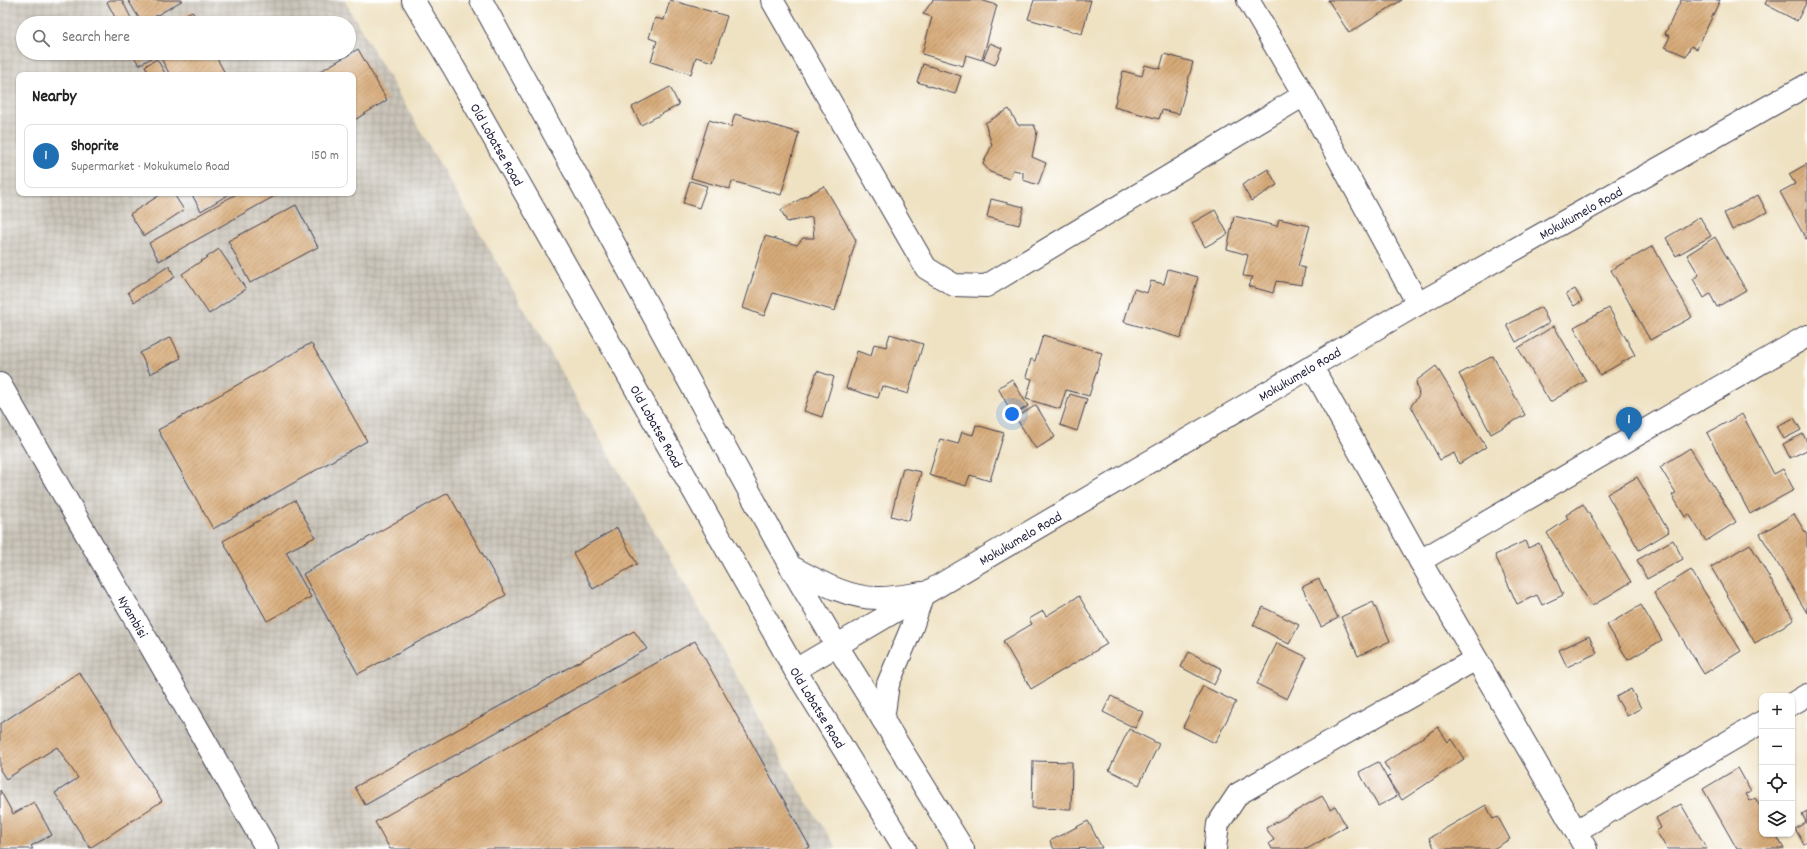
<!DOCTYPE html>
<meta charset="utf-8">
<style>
:root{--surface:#fff;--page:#f2f2f2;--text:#222;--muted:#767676;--line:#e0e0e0;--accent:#1f6fb2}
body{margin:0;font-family:Dekko,sans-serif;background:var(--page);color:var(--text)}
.controls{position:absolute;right:12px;bottom:12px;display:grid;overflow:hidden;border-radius:8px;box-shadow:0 1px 3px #0004}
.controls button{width:36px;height:36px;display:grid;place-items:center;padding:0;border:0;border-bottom:1px solid var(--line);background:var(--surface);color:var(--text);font:20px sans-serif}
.you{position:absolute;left:1012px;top:414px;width:14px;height:14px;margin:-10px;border:3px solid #fff;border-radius:50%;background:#1a73e8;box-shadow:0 0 0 6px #1a73e833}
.badge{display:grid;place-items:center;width:26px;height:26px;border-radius:50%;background:var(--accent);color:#fff;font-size:13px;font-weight:700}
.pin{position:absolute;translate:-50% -33px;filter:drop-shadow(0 1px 2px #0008)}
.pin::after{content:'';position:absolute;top:21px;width:14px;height:12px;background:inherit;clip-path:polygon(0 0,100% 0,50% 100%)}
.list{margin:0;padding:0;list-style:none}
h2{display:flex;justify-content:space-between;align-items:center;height:52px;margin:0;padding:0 16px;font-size:17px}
h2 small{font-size:13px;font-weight:400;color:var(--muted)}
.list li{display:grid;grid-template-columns:26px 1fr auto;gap:12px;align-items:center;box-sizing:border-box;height:64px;margin:0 8px 8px;padding:0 8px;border:1px solid var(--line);border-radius:8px}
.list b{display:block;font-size:15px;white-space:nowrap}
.list p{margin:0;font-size:13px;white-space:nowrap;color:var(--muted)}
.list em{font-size:13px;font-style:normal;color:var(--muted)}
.icon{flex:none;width:22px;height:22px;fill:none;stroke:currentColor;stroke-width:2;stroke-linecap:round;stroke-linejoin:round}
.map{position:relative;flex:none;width:1807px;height:849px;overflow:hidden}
.search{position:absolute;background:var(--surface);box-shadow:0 1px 3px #0004;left:16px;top:16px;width:340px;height:44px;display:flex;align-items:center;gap:10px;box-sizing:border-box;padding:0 14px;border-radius:22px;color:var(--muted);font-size:15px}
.panel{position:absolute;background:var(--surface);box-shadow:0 1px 3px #0004;left:16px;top:72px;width:340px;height:124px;border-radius:8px}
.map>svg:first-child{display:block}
</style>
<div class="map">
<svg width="1807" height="849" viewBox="0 0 1807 849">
<defs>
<pattern id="industrial-grid" width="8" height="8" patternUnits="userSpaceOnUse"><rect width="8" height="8" fill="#c9c3b8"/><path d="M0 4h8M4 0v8" fill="none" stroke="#aca79f"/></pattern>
<pattern id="building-hatch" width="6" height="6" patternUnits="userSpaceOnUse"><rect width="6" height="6" fill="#d7ab79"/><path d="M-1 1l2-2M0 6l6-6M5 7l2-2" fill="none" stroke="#ae8b64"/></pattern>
</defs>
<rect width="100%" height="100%" fill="#fff"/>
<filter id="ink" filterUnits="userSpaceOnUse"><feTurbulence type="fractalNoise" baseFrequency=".025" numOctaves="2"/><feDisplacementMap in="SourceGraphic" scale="8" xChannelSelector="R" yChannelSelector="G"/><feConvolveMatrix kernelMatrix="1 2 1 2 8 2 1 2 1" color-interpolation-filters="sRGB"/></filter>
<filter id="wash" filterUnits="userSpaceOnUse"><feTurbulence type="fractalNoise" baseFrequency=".012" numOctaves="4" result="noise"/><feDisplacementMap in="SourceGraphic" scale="16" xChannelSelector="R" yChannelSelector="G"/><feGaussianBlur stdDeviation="0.9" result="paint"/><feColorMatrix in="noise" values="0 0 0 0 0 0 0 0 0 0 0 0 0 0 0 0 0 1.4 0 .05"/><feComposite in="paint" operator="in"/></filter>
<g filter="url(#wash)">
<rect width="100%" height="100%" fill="#efe2c3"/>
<path fill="url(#industrial-grid)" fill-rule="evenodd" d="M0,0H344L710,627L789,773L837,849H0ZM23,23H349V53H23ZM19,75H353V193H19Z"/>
<g id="blocks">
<g fill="url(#building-hatch)">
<polygon points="110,0 122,0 133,22 118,23 107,2"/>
<polygon points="128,0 183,0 144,23 142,23"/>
<polygon points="670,0 727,16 713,62 696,57 691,74 651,62 657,41 649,38 655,18 664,20"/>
<polygon points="933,0 980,0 997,5 982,60 966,55 963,66 922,54 932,17 923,14"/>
<polygon points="1034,0 1091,0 1082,34 1028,19"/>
<polygon points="1328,0 1402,0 1349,33"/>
<polygon points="1681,0 1720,0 1697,49 1691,46 1686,56 1665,47 1670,36 1665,34"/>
<polygon points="1767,0 1807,0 1807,1 1797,21 1765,4"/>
<polygon points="192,11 198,23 170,23"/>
<polygon points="990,43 1002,48 995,65 983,60"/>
<polygon points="358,49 387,100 353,121 353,75 314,75"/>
<polygon points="132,53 154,53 155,56 139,65"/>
<polygon points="158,53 214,53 226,75 170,75"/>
<polygon points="1164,54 1193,62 1179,114 1162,110 1159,119 1114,107 1123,71 1142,76 1145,65 1160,69"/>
<polygon points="157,59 166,75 150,75 145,66"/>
<polygon points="923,64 961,76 955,94 917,82"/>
<polygon points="670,87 679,105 641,125 632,107"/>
<polygon points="1009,109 1018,125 1034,125 1037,132 1032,157 1046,163 1038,185 1023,180 1023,172 1013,170 1009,179 990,172 983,164 992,145 985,123"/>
<polygon points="735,114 799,133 781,195 732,181 730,189 691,178 709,120 731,127"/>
<polygon points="1807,164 1807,239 1806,239 1780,192 1795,184 1789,174"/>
<polygon points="1268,169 1277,185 1251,201 1242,185"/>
<polygon points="690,181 707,186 699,208 683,203"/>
<polygon points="824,186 856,240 835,311 773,293 764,316 743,308 765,236 797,245 803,238 814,238 812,217 787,222 781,210"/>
<polygon points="163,193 173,193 184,210 144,236 130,214"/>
<polygon points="191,193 231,193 201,211"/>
<polygon points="238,193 280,193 159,261 149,243"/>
<polygon points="1758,195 1767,212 1732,230 1724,213"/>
<polygon points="991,199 1024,207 1019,225 987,217"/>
<polygon points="296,205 318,247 250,283 228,241"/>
<polygon points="1215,210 1228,234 1205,247 1192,223"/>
<polygon points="1234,216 1277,226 1279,219 1310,226 1298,266 1305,268 1302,285 1276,281 1273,293 1248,286 1253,277 1243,276 1248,255 1227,249"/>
<polygon points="1700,217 1711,236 1676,256 1666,238"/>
<polygon points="1715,237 1746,290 1717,307 1710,294 1704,298 1693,279 1699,275 1687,255"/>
<polygon points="1653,246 1692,317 1650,340 1611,270"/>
<polygon points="219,249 246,289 209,314 182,274"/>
<polygon points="169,266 175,277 134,302 128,292"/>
<polygon points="1168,269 1198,277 1181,338 1124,322 1134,289 1147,293 1151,281 1164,284"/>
<polygon points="1575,289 1582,301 1574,306 1566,294"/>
<polygon points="1541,307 1549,323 1516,342 1507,325"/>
<polygon points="1609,308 1635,355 1600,375 1574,327"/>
<polygon points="1554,326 1586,381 1550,402 1518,348"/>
<polygon points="890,334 923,344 908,394 882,386 878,398 846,388 857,351 871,356 874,344 886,347"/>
<polygon points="1043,335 1102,353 1089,396 1066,390 1060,409 1026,399 1032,379 1026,377 1031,359 1035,361"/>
<polygon points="171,337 181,358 150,374 140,353"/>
<polygon points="311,343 367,441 213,529 158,430"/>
<polygon points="1493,356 1525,415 1491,434 1459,374"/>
<polygon points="1436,366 1486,447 1459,464 1454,453 1440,460 1411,406 1419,395 1416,381"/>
<polygon points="817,371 834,377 822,417 804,411"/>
<polygon points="1012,379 1028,406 1013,415 998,388"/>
<polygon points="1070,394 1087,399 1077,431 1060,425"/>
<polygon points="1036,405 1055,437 1036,449 1016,418"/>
<polygon points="1742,414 1774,474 1783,469 1794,490 1750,514 1707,433"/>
<polygon points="1794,418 1801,430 1784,439 1777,426"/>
<polygon points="976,425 1004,433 990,481 970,475 966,486 929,475 940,439 958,444 962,432 973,435"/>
<polygon points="1803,434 1807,442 1807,450 1790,458 1783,444"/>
<polygon points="1690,448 1736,522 1706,541 1689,514 1685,517 1672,495 1676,493 1660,467"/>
<polygon points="903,468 921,472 909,521 891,516"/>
<polygon points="1637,477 1669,532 1639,550 1607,494"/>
<polygon points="448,493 506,595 358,674 303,574"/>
<polygon points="295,500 315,537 286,552 311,597 267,621 223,541"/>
<polygon points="1583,504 1631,582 1592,606 1547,533 1568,519 1566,515"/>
<polygon points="1794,514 1807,535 1807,613 1760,534"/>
<polygon points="617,528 637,564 593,589 573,553"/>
<polygon points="1673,540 1683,559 1647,579 1637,560"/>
<polygon points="1525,541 1528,548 1539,543 1563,595 1542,605 1537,595 1517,604 1495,555"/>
<polygon points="1750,544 1794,620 1755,643 1711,567"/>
<polygon points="1691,570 1741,651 1704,674 1654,593"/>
<polygon points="1319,579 1338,618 1321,627 1302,587"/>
<polygon points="1079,596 1107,644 1031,689 1003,641 1032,624 1029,619 1043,611 1046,616"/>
<polygon points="1373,602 1390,641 1358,656 1341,617"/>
<polygon points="1641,605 1662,640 1628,660 1607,625"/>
<polygon points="1263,607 1299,625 1289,644 1253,625"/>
<polygon points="634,631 647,649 365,805 355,787"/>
<polygon points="1589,636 1597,653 1567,667 1559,650"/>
<polygon points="695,641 810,847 806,849 390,849 375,822"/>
<polygon points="1277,643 1307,657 1287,699 1257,684"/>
<polygon points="1189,652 1222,669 1214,685 1181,667"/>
<polygon points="79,672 162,801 90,848 55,793 78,778 57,747 6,779 0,770 0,724"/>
<polygon points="1203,686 1236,702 1215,743 1183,727"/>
<polygon points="1631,689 1641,708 1627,716 1616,697"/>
<polygon points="1111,696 1143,712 1135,728 1103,712"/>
<polygon points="1438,727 1448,742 1451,739 1464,759 1402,800 1387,778 1391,774 1384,763"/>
<polygon points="1129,729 1159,744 1139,785 1109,770"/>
<polygon points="1033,761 1072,762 1071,809 1032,808"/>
<polygon points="1378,762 1397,796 1378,806 1359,772"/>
<polygon points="1738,768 1751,791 1746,794 1750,801 1755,798 1762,809 1762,834 1769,834 1771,837 1776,834 1784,849 1737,849 1703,789"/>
<polygon points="0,790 13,814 34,802 52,835 31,846 33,849 0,849"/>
<polygon points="1322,796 1330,809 1335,806 1346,826 1307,849 1272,849 1269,843 1274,840 1266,828"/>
<polygon points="1681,804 1707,849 1667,849 1656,831 1661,828 1656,818"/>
<polygon points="1486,805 1493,819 1498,817 1510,839 1493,849 1435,849 1429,838"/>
<polygon points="1807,811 1807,842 1804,844 1795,829 1806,822 1802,814"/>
<polygon points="1088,821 1102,848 1054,849 1050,841"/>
</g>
</g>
</g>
<g filter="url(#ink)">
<use href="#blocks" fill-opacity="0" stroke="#413f4f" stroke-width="1"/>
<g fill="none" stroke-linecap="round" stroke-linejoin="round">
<g stroke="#413f4f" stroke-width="24">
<g id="minor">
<polyline points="772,0 926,268 954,285 986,286 1304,95"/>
<polyline points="1248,0 1304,95 1418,304"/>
<polyline points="1312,367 1420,561 1586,849"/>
<path id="s1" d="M0,384L267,849"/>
<polyline points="1420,561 1807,336"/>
<path id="s2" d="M795,670L1418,304L1807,85"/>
<polyline points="1792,704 1807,695"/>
<polyline points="1576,831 1762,722"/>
<polyline points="1215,849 1218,824 1238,794 1476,659"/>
</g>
</g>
<g stroke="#413f4f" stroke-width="24">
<g id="major">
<path id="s3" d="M413,0L454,68L795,670L905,849"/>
<polyline points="481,0 790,566 836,644 963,849"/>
<path d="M790,566C818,581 848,599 880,598C894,598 909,595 923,593L912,627L888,684L883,720"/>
</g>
</g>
<use href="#minor" stroke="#fff" stroke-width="22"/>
<use href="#major" stroke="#fff" stroke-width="22"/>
</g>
</g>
<g text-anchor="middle" stroke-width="3" stroke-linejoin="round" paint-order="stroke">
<g font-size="14" fill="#22223b" stroke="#fff">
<text dy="5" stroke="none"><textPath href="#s3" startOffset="167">Old Lobatse Road</textPath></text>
<text dy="5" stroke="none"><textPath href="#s2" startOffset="909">Mokukumelo Road</textPath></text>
<text dy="5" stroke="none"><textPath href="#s2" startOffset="585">Mokukumelo Road</textPath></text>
<text dy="5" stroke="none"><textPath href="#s3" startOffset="491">Old Lobatse Road</textPath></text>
<text dy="5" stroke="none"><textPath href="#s2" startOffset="261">Mokukumelo Road</textPath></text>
<text dy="5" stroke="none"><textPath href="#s1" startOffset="268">Nyambisi</textPath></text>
<text dy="5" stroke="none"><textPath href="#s3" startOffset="815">Old Lobatse Road</textPath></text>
</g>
</g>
</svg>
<div class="controls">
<button>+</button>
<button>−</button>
<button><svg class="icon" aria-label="locate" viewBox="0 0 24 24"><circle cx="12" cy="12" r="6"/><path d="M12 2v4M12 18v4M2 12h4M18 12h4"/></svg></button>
<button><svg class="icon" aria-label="layers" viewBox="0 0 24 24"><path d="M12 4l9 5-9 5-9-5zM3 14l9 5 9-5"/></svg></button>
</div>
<div class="you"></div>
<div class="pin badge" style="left:1629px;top:440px">1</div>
<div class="search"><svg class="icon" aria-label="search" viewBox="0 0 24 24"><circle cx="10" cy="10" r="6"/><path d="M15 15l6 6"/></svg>Search here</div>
<section class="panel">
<h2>Nearby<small></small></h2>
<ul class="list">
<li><span class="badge">1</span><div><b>Shoprite</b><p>Supermarket · Mokukumelo Road</p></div><em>150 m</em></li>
</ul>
</section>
</div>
